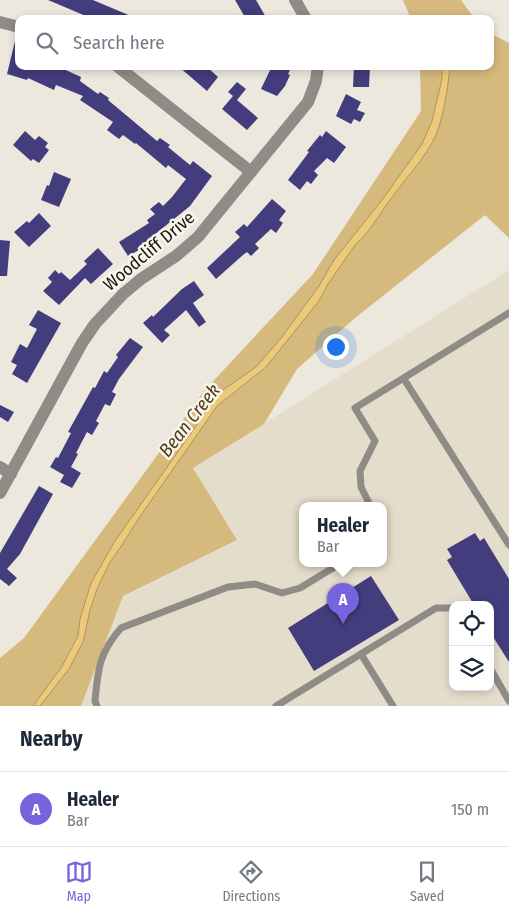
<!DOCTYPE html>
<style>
:root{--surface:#fff;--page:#f2f2f3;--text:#1f2937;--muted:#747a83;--line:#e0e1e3;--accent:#7564de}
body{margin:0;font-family:"Fira Sans Condensed",sans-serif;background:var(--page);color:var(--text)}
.controls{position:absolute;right:15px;bottom:15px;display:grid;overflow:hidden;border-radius:10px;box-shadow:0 2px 8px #0003}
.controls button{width:45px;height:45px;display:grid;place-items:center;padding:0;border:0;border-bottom:1px solid var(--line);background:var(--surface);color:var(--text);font:25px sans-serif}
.you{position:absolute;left:335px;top:346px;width:18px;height:18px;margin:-12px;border:4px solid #fff;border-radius:50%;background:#1a73e8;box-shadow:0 0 0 8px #1a73e833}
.badge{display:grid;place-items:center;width:32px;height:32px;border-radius:50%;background:var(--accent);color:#fff;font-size:16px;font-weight:700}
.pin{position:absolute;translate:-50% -41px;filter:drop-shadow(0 1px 2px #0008)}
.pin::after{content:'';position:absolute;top:26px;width:18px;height:15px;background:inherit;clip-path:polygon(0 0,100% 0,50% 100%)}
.popup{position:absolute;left:299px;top:502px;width:88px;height:65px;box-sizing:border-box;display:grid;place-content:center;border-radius:10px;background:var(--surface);filter:drop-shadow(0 1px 4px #0005);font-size:16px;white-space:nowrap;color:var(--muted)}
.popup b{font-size:19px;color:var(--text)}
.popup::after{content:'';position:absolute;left:50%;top:100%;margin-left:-10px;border:10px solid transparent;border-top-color:var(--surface)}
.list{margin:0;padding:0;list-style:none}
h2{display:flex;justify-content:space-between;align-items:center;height:65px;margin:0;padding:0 20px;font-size:21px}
h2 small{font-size:16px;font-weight:400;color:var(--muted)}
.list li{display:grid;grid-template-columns:32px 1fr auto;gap:15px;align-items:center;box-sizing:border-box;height:75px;padding:0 20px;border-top:1px solid var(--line)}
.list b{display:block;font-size:19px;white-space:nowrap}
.list p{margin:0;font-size:16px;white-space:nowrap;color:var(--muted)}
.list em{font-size:16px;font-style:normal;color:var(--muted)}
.icon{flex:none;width:28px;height:28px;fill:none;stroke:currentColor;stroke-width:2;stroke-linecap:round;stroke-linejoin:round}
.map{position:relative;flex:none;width:509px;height:706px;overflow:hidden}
.search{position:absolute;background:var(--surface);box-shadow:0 2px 8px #0003;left:15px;right:15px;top:15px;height:55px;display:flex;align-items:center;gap:12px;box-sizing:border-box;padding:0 18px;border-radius:10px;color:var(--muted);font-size:19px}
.sheet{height:140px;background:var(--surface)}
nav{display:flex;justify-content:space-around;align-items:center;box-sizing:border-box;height:70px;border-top:1px solid var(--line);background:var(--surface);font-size:14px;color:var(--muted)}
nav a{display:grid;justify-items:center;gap:2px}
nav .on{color:var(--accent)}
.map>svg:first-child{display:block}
</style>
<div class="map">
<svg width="509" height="706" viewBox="0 0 509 706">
<rect width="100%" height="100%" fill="#ede8dd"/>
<path fill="#e5ddcb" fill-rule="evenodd" d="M509,270V706H81L123,596L237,540L193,468ZM303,505H383V563H303ZM453,605H490V687H453Z"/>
<g fill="#d5b97d">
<polygon points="403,0 461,0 475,19 411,19"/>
<polygon points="490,33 509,43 509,238 485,215 355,318 297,369 264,424 193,468 237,540 123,596 81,706 0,706 0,658 24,638 204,391 313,274 421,111 420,66 490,66"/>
</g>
<path fill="#edc97a" stroke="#ad945b" d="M442,66H450C448,87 443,123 433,141C422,162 404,180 390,200C379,215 369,233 355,245L328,284L319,301L266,367L217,406L139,518L120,548L110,562L97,589L90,610L83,642L69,669L40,706H33L61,668L78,636L80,619L91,583L115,541L220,392L256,367L282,337L319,286L334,260L382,200L422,144L432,121L442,79Z"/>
<g fill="#433c7d">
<polygon points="48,0 93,0 138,19 93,19"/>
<polygon points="235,0 256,0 267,19 246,19"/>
<polygon points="15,41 19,42 19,66 57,66 81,77 80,81 98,94 100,92 109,98 108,100 157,141 160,138 170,145 168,147 190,165 193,161 212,176 190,206 138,248 139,250 128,256 119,242 149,223 147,220 155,214 150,209 159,202 163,206 172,197 186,179 168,165 166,168 136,143 135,144 123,135 119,139 107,130 113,122 80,100 83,96 56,85 54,90 28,78 27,80 7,74"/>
<polygon points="178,66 206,66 218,77 207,91"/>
<polygon points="272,66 292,66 288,74 290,75 285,86 277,96 261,89"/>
<polygon points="354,66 370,66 369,87 353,87"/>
<polygon points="237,82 246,89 237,100 258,118 247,130 222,109 233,96 228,92"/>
<polygon points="346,94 361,102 357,110 365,113 360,122 354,119 351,124 336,116"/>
<polygon points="25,131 35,140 39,136 48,143 45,147 49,150 39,163 33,159 31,161 13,145"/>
<polygon points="326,131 346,147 334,163 327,158 314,171 318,175 311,184 307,181 300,190 288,180 309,152 307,151 320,135 322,137"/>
<polygon points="54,172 71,179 59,207 41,200 47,185 49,186"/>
<polygon points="272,199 286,211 279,220 283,223 276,233 271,229 255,244 259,248 251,256 247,252 243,255 216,279 207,268 240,237 235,232 244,224 247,227"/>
<polygon points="39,213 51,226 29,247 14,232 27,221 29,223"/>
<polygon points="0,240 10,241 7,276 0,276"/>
<polygon points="98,248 113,264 91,284 85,278 59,305 43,291 52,282 48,278 55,270 59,274 61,272 70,280 87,264 84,261"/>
<polygon points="194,281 204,295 193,303 206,322 199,327 186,310 164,330 170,335 162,343 143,323 152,315 153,317 182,289"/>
<polygon points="38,310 61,323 27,383 12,374 17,365 11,362 20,344 27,348 37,329 29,325"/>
<polygon points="130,338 143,347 119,379 112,392 116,394 110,406 105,404 96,421 99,423 92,435 87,432 76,453 78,454 71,467 81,473 72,488 60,482 64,475 50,467 56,457 58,458 71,433 68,432 93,387 95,388 104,371 107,373 118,357 116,355"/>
<polygon points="0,405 14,412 8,422 0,417"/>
<polygon points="39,486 53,494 20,554 7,569 17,578 9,586 0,579 0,553"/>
<polygon points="475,533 480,541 484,538 509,579 509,662 490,632 490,605 474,605 447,560 452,557 447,549"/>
<polygon points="371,576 399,620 314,671 288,628"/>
</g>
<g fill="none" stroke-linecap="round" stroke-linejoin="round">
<g stroke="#8f8c88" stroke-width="7">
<polyline points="404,379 509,545"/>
<polyline points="370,505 361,487 360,471 375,441 355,408 509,313"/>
<polyline points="383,529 383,531"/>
<polyline points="361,654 393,706"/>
<polyline points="490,668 509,701"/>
<path d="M97,706L95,701C98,669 99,653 121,628L228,587L255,584L282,593L300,588L341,563"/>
<polyline points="276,706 436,608 453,608"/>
</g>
<g stroke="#8f8c88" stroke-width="12">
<polyline points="295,0 306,19"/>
<polyline points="0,22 19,27"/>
<polyline points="117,66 251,172"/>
<polyline points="0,467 11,474"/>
<polyline points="0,493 82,343 95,324 123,294 141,279 176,256 198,237 308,102 316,81 318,66"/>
</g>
</g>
<g text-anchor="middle" stroke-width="5" stroke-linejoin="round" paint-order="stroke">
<g font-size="18" fill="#191814" stroke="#faf5eb">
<text transform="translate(149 251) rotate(-40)" y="6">Woodcliff Drive</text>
</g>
<g font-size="19" font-style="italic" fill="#4d3d1b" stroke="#faf5eb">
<text transform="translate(189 420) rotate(-52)" y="7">Bean Creek</text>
</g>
</g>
</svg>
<div class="controls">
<button><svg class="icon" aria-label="locate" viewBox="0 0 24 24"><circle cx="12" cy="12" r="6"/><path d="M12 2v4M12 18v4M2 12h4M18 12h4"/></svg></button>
<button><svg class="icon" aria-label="layers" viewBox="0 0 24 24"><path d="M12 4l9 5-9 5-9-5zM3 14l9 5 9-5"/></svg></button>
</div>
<div class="you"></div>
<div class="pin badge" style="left:343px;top:624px">A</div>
<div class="popup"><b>Healer</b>Bar</div>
<div class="search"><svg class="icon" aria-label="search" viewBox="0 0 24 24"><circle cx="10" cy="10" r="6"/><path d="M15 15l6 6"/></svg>Search here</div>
</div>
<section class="sheet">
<h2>Nearby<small></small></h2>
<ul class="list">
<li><span class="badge">A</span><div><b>Healer</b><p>Bar</p></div><em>150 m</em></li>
</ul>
</section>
<nav>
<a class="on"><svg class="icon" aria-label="map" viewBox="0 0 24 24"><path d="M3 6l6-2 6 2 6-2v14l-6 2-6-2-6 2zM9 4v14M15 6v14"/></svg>Map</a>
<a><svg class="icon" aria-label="directions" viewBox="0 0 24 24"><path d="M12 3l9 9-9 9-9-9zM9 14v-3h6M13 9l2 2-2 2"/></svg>Directions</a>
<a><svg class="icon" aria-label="saved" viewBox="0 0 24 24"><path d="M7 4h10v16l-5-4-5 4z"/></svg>Saved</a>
</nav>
